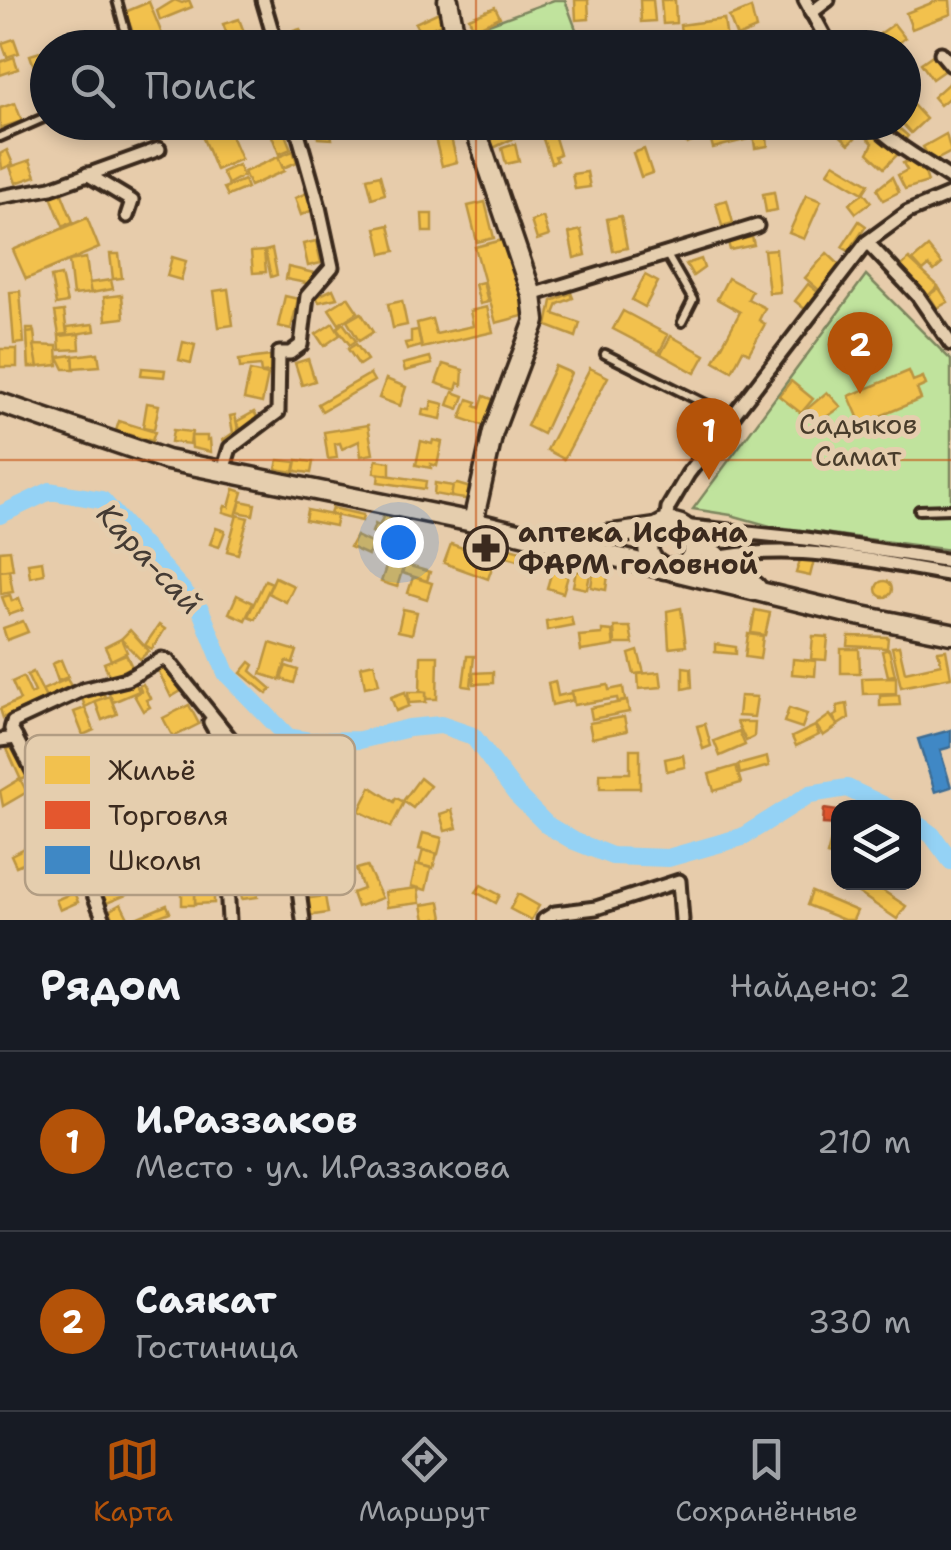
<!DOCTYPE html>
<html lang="ru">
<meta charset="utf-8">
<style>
:root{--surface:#171b24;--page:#20242c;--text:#f1f3f6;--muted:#9ea1a6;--line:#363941;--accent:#b45309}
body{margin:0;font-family:"Shantell Sans",sans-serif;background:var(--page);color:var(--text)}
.controls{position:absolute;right:30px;bottom:30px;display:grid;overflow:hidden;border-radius:20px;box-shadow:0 5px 15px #0003}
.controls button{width:90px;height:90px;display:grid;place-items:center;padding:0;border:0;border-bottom:2px solid var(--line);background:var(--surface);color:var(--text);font:50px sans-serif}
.you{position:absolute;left:398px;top:542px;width:35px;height:35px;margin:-25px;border:8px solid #fff;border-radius:50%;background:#1a73e8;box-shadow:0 0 0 15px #1a73e833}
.badge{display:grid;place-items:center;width:65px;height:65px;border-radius:50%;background:var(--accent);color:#fff;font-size:32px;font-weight:700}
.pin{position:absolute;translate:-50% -82px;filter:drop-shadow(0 2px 5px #0008)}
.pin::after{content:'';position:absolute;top:52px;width:35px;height:30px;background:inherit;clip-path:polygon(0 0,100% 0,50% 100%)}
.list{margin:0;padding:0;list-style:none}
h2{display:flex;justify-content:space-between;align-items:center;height:130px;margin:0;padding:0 40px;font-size:42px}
h2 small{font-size:32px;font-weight:400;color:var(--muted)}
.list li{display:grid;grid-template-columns:65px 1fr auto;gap:30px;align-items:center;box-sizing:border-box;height:180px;padding:0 40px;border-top:2px solid var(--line)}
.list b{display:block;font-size:38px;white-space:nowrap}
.list p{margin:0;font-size:32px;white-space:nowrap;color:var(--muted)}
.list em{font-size:32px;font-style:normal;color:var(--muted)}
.icon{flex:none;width:55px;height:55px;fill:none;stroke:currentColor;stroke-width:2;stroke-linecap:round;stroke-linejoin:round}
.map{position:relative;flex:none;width:951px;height:920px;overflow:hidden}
.search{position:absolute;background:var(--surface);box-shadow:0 5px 15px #0003;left:30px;right:30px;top:30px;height:110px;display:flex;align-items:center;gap:25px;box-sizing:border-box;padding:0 35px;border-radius:55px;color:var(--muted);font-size:38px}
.sheet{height:490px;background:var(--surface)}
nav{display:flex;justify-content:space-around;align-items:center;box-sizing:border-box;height:140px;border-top:2px solid var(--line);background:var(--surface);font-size:28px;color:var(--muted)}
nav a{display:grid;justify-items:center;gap:5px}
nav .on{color:var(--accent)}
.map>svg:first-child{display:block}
</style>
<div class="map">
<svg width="951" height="920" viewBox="0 0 951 920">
<rect width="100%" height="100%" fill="#e7ccab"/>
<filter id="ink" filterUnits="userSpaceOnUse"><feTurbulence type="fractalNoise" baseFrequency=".01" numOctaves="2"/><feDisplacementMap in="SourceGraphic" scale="20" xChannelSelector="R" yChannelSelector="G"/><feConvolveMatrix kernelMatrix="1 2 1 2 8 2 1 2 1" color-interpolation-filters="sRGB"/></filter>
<g filter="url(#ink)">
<g fill="#c0e39d" stroke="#7e865e" stroke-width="2.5">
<polygon points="554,0 565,0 580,40 561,47 481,47 475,29"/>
<polygon points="866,275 951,360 951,550 770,526 731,515 693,509"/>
</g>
<g fill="#f2c14e" stroke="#bb9440" stroke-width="2.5">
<polygon points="175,0 182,3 189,0 192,7 160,20 157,11"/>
<polygon points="575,0 588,0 589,19 576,20"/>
<polygon points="640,0 653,0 655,21 641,22"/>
<polygon points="661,0 675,0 676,23 663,24"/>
<polygon points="939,0 950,0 951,14 912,29 906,13"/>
<polygon points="149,2 164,39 139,48 125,12"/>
<polygon points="495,7 500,17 474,29 469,18"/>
<polygon points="751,8 756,29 737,37 729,17"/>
<polygon points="441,11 446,22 420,33 415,23"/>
<polygon points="239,19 249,45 232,48 223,24"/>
<polygon points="724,19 727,40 683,48 680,25"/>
<polygon points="894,24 905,38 892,48 881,48 874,38"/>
<polygon points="448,26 454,40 436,48 430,34"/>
<polygon points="300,29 305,43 284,48 280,35"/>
<polygon points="14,39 19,53 7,57 2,43"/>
<polygon points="47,50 48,91 43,93 30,55"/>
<polygon points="934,54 945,70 932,79 921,63"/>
<polygon points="14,57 18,69 0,75 0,62"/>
<polygon points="951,81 951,96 940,105 933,97"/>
<polygon points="904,95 926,119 911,133 901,122 906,113"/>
<polygon points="15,103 22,121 0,128 0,108"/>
<polygon points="161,122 199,122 160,139 154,125"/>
<polygon points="329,122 332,139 318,138 319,124"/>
<polygon points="431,122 447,122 457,162 442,166"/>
<polygon points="508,122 514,138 485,152 477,129"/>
<polygon points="679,122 704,122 709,136 687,144"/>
<polygon points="706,122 723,122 725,133 745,128 748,139 713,148"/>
<polygon points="835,122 869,122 900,152 884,168 868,153 873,143 861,132 849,144 831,127"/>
<polygon points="883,122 892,122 908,136 900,146 879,128"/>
<polygon points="765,124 768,146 755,148 752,126"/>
<polygon points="227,126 241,159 216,170 202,136"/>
<polygon points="554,126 553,131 560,154 555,156 557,161 551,163 540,130"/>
<polygon points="282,127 291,149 279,154 270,131"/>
<polygon points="946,134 951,152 932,162 923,147"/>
<polygon points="515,144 519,161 506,164 502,148"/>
<polygon points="644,149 652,173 641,177 633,153"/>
<polygon points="7,150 13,164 2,169 0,154"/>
<polygon points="293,151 297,162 283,168 278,157"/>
<polygon points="278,157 284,171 250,186 244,172"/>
<polygon points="915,158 921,161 928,182 905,189 898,175 907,170 903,163"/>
<polygon points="30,160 36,176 16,183 10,167"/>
<polygon points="834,163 869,184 863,193 828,172"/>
<polygon points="238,165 243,176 228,184 222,172"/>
<polygon points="587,172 590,187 575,189 572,174"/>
<polygon points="380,175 385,194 372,198 367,178"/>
<polygon points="892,177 899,192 883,200 877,189"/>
<polygon points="244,180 247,188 228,196 224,188"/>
<polygon points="60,189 73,222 63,226 50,194"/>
<polygon points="309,192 315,209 301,215 295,198"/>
<polygon points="774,192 777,210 766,212 763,194"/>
<polygon points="864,193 871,202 856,213 849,204"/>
<polygon points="806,195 821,201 804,239 789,233"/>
<polygon points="727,200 733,223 722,226 716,203"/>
<polygon points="485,202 494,238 477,242 468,206"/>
<polygon points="422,214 432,214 432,232 423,232"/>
<polygon points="621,216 627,248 613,251 607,219"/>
<polygon points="543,217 549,236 537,240 531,221"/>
<polygon points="87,218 99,248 26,279 13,250"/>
<polygon points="859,221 866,226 849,251 842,247"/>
<polygon points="389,225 395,251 382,254 376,228"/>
<polygon points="581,230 586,255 574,258 569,233"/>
<polygon points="752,237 754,245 730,250 728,242"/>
<polygon points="510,238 530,314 496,323 475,247"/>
<polygon points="316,241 321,263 308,266 303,244"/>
<polygon points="928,247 942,264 934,271 929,266 923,271 913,260"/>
<polygon points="272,249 277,275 271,277 265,251"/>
<polygon points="776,249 780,292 769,293 764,250"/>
<polygon points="264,251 266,272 253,273 251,252"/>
<polygon points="827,253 842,267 820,291 805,278"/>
<polygon points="110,254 119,254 122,278 113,279"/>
<polygon points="172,257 186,261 181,280 167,276"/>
<polygon points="86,258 91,293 73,295 69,261"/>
<polygon points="701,259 704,268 693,276 686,264"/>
<polygon points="909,259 938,286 928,296 900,267"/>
<polygon points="288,267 314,273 311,284 286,279"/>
<polygon points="61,275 67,303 56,305 51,277"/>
<polygon points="645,275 658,282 645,307 632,300"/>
<polygon points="728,278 752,291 748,299 765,308 759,320 765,324 749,353 743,350 732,371 714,361 740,312 717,299"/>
<polygon points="111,280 113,289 91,293 89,283"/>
<polygon points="483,282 488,302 480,304 475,284"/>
<polygon points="808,284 819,293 806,310 795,301"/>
<polygon points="939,288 948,302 937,308 929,295"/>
<polygon points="228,289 233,325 219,327 214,291"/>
<polygon points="333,289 337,298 319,302 316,297"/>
<polygon points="20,291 24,343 14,344 10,292"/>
<polygon points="571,293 573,298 558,304 554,314 580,323 576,337 547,326 552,301"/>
<polygon points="122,295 124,318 106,320 104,297"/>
<polygon points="285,296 298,299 291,329 278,326"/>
<polygon points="348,297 358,312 339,324 329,309"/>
<polygon points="402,301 407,325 393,328 388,304"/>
<polygon points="487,307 493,332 422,348 417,323 432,319 436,334 473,326 470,311"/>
<polygon points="64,311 67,334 59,335 55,312"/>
<polygon points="623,311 668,335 659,353 613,329"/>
<polygon points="361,313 373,332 359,341 347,321"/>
<polygon points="333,323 340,335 324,346 316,334"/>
<polygon points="343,323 356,341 350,345 337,328"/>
<polygon points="94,324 95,331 68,335 67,327"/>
<polygon points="27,329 33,329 38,367 29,367"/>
<polygon points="418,330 421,346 407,350 405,343 411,342 411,331"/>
<polygon points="34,332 38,367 29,367 27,333"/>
<polygon points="79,334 80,349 60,350 59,336"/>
<polygon points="671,336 705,355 695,373 661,354"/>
<polygon points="183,342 195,345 191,363 179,360"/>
<polygon points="356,344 367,360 359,365 348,349"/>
<polygon points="34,345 57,346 58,365 38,367"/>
<rect x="0" y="349" width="17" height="18"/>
<polygon points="98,353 100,366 74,368 73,356"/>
<polygon points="73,355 74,369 64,369 58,357"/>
<polygon points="271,356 273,372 261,373 260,366 240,368 239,360"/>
<polygon points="430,357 432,364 405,371 403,364"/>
<polygon points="308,359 315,381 302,385 295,363"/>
<polygon points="443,364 463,370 462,385 458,383 456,390 436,383"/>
<polygon points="555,366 571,373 543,434 527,426"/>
<polygon points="142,368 165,370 164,377 141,375"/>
<polygon points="590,368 608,377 564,459 547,450"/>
<polygon points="250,371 268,375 262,403 244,399"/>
<polygon points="909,371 913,381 923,377 926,385 917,389 921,399 861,424 849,396"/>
<polygon points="370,374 374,381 322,411 318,404"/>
<polygon points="386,379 406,387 400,406 379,398"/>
<polygon points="791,381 813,399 801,413 779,396"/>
<polygon points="453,392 464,396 459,409 448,405"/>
<polygon points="827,392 841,407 819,422 807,409"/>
<polygon points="484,396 497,401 487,427 461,418 468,399 477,402 475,406 480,408"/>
<polygon points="432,401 444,404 441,419 422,415 423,409 430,410"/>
<polygon points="147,403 159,405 154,429 143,427"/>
<polygon points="254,412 259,420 241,430 236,422"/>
<polygon points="235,415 239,435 226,444 223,440 233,433 230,416"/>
<polygon points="119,421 155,432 152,441 116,431"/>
<polygon points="368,425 373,454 361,456 359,441 342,449 340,443 335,444 337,458 328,459 324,432"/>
<polygon points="173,430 192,432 190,444 171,442"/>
<polygon points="191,436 207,436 207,440 210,439 211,452 192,448"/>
<polygon points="433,440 442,442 437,466 431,464 431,468 416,465 421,441 432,444"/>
<polygon points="278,460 296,462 294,472 276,469"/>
<polygon points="297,460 313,462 311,473 295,471"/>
<polygon points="376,460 390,462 390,475 374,473"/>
<polygon points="379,474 426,481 425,489 378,482"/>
<polygon points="435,483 453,486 451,497 434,494"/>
<polygon points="457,484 474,489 472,500 451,497 453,486"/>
<polygon points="234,489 243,492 236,516 223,512 225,506 229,507"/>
<polygon points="241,501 255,504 253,515 238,512"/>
<polygon points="332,508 363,515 362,521 330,514"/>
<polygon points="307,510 337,516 335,526 305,520"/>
<polygon points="237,515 248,518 238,554 227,551"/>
<polygon points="384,515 391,519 388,524 399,529 390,547 373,542 377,534 372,532 375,524 379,526"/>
<polygon points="216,528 225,531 219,547 210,544"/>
<polygon points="356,536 373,544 368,555 350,547"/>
<polygon points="451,544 495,559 488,579 444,563"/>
<polygon points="499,545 521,551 518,560 497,554"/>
<polygon points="10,550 13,569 0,571 0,551"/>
<polygon points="801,557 814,560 810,576 796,573"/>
<polygon points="42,561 44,574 30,577 28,563"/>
<polygon points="396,562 430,572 427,581 402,573 404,568 395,566"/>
<polygon points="387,564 403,568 397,587 381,582"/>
<polygon points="9,570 13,592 1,594 0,571"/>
<polygon points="552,571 568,576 563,593 547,588"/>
<polygon points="576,571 590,574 587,589 573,586"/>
<polygon points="593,574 608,575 606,590 591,587"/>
<polygon points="275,577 294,586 286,602 268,593"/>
<polygon points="413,577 432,583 427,599 408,593"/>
<polygon points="265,580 272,583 255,619 248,616"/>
<circle cx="884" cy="589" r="8"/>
<polygon points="10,595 12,601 19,598 23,610 9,615 2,597"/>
<polygon points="237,595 253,603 245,620 229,613"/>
<polygon points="681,608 686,646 669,648 667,611"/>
<polygon points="403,609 417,612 412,634 398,631"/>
<polygon points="755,610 770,613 765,635 751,633"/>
<polygon points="571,616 573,625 547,630 546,621"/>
<polygon points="23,621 28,632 7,640 3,628"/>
<polygon points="159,625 165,629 152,649 145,645"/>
<polygon points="614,627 630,627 633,644 615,644"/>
<polygon points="130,630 149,651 140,659 121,639"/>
<polygon points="602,630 612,631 614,646 581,651 579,636 602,634"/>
<polygon points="748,634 763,636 760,659 745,657"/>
<polygon points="813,636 828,637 826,660 811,659"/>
<polygon points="849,636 888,637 887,648 848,646"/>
<polygon points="121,639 127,652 111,660 105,647"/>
<polygon points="270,643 297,651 293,663 286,661 280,680 261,674"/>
<polygon points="715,644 736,647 736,654 715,652"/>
<polygon points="899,646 905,672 941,664 938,651 946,650 951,677 901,687 892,647"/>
<polygon points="841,649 859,649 860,673 841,673"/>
<polygon points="889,649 895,675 888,676 882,651"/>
<polygon points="638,651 644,673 634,674 629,654"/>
<polygon points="126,654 132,667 110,677 104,663"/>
<polygon points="421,656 438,656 437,699 426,699 426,692 420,691"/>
<polygon points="467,656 474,656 471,687 463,686"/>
<polygon points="793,659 816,661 815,676 792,674"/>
<polygon points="61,660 68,677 58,681 52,664"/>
<polygon points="164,662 181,691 171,697 156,666"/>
<polygon points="250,662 254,665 251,671 272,689 267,694 241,673"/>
<polygon points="374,663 379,684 365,687 361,666"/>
<polygon points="286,666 298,670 294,683 281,679"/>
<polygon points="683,667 691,668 692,687 683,689"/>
<polygon points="33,672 46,698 3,718 0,709 20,700 12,682 23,677 31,694 35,692 27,675"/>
<polygon points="493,672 493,683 474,684 473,673"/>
<polygon points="660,672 662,687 639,689 638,674"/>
<polygon points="896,677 896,693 863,694 862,678"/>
<polygon points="67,679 71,686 46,698 42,690"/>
<polygon points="134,680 139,691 113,702 108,691"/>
<polygon points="555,681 558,696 571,693 573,700 552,705 548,683"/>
<polygon points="143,684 150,698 146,700 150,707 143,711 134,695 141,691 139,686"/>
<polygon points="608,685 609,690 623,687 625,701 618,702 617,698 574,705 572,691"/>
<polygon points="103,691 105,697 85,707 82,698"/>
<polygon points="405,692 409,706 396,711 391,697"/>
<polygon points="408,692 426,692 426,702 409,703"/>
<polygon points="899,695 900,705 880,706 880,696"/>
<polygon points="110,696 117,714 102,720 95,701"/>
<polygon points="740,696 757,697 754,717 738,716"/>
<polygon points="627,701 629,712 592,719 590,708"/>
<polygon points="847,704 849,718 838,725 833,717 838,714 837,706"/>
<polygon points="189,705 199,724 173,737 163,718"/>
<polygon points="85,708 94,730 83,735 74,712"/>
<polygon points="789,708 807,714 802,728 784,722"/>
<polygon points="830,715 838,726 823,736 816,725"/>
<polygon points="624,717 627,731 592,738 589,723"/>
<polygon points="737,722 755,722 754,737 746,741"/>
<polygon points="705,724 711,746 703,749 697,726"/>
<polygon points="815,726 819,735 796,746 792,737"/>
<polygon points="739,731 745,745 720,756 714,741"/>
<polygon points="14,746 28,777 21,780 7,749"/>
<polygon points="630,749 640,749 640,788 600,788 600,773 630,773"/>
<polygon points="683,755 685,767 667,771 665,759"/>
<polygon points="767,757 769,766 740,774 738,765"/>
<polygon points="736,766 741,783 714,791 709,774"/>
<polygon points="420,778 430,786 413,808 403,801"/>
<polygon points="20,779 27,792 3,806 0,791"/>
<polygon points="371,787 394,802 396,798 404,802 391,827 359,811"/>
<polygon points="452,810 457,828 445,831 440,814"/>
<polygon points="423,833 442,838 438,854 419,849"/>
<polygon points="832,836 838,838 838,858 827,855"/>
<polygon points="31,845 37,857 16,866 11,855"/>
<polygon points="423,850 437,854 433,868 419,865"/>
<polygon points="416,864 431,868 426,890 411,886"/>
<polygon points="367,866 382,898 357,907 352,893 363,889 356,869"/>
<polygon points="863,882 870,882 906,906 897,919 857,892"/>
<polygon points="481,885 500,895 496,903 476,892"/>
<polygon points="122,886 126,895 107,903 103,895"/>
<polygon points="257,886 258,897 242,899 240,889"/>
<polygon points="418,888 420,903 387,907 385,892"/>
<polygon points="214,891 214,903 195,904 195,892"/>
<polygon points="74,892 78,902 60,910 56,900"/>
<rect x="182" y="892" width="13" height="13"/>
<polygon points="812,892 857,911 853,920 844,920 807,905"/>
<polygon points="518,894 539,906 531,920 510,909"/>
<polygon points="325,896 328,913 307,916 304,899"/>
<polygon points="440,902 443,918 425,920 422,905"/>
<polygon points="121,904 128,918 114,920 110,910"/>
<polygon points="167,905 170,912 149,920 131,920"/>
</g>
<g fill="#e4572e" stroke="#b14a29" stroke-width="2.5">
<polygon points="475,541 498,547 496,554 473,548"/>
<polygon points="824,809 838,811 838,825 823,824"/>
</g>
<polygon fill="#3f88c5" stroke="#3e6c93" stroke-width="2.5" points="951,730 951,747 940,750 951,787 935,792 918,739"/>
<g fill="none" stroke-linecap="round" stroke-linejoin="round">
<g stroke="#94d2f5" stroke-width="18">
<polyline points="0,515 50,491 102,500 201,611 226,673 288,737 311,741 360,740 409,728 441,725 473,736 517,795 547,825 574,841 612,856 668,858 742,837 810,794 847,788 889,808"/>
<polyline points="914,822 932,835 951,861"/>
</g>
<g stroke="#3b2a1e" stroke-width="14">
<g id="lane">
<polyline points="117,0 130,48"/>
<polyline points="0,137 48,116"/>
<polyline points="667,255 693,300 682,322"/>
<polyline points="605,354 732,417"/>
<polyline points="919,510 951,509"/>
</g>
</g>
<g stroke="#3b2a1e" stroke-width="19">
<g id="street">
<polyline points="263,0 277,48"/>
<polyline points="805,0 831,48"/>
<polyline points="811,13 828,0"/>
<polyline points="941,53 951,65"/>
<path d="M872,122C895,146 923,160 951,179"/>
<polyline points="87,174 132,201 127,216"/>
<polyline points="0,197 51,188 159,149"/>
<polyline points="867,242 918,296 951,344"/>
<polyline points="532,295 757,226"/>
<polyline points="223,471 230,448 278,412 279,353 290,353 301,345 307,296 332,267 319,207 295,122"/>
<polyline points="666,524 668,508 688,474 867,242 908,212 951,194"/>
<polyline points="682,526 806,539 951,561"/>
<path d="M681,567C774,537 858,558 951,575"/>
<polyline points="210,722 219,738 229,920"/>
<polyline points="16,738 11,729 13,722 82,690 127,679 162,659 168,661 332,865"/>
<polyline points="0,740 16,738 85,872 104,920"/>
<polyline points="298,883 303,920"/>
<polyline points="544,920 555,913 596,908 679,881 682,920"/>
</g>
</g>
<g stroke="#3b2a1e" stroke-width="25">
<g id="secondary">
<polyline points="448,0 457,48"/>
<polyline points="473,122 532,295 535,321 493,432 473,522"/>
<polyline points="0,403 167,460 473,522 665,569"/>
<circle cx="671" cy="546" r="23"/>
<polyline points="693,538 756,587"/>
<polyline points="572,540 656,528"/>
<polyline points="670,570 847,613 951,634"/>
</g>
</g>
<use href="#lane" stroke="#e5ceae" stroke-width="6"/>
<use href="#street" stroke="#e5ceae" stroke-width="11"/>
<use href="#secondary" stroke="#e5ceae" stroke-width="18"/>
</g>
</g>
<path fill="none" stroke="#c55010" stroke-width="2.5" stroke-opacity="0.55" d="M476,0V48M476,122V920M0,460H951"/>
<defs>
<g id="pharmacy-ring" transform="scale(2.25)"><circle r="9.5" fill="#e5ceae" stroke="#3b2a1e" stroke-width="1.5"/><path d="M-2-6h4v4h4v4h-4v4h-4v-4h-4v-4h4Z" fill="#3b2a1e"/></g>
</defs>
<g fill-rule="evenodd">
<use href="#pharmacy-ring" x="486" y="548"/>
</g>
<g text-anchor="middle" stroke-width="10" stroke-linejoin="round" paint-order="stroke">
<g font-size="28" fill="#483c2b" stroke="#e5ceae">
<text x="858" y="434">Садыков<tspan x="858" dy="32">Самат</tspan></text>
</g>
<g font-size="28" font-weight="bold" fill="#3b2a1e" stroke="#e5ceae" text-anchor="start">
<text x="518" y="542">аптека Исфана<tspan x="518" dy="32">ФАРМ головной</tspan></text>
</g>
<g font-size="30" font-style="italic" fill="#443b34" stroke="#e5ceae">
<text transform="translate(149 559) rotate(47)" y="10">Кара-сай</text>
</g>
</g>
<rect x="25" y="735" width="330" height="160" rx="15" fill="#e5ceae" stroke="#b29d83" stroke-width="2.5"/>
<rect x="45" y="756" width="45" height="28" fill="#f2c14e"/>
<rect x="45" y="801" width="45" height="28" fill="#e4572e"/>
<rect x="45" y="846" width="45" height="28" fill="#3f88c5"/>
<g font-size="28" fill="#3b2a1e">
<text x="108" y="780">Жильё</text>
<text x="108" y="825">Торговля</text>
<text x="108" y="870">Школы</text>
</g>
</svg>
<div class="controls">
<button><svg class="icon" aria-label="layers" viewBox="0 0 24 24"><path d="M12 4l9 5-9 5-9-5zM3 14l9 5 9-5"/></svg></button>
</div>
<div class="you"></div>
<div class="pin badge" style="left:709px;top:480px">1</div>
<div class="pin badge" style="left:860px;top:394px">2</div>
<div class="search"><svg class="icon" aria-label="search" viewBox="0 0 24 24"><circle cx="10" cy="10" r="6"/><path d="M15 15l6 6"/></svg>Поиск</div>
</div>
<section class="sheet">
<h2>Рядом<small>Найдено: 2</small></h2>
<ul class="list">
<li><span class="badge">1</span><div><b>И.Раззаков</b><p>Место · ул. И.Раззакова</p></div><em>210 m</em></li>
<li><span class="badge">2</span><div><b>Саякат</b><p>Гостиница</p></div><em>330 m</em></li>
</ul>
</section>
<nav>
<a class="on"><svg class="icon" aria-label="map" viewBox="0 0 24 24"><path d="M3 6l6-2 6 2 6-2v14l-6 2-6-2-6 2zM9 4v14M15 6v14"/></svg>Карта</a>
<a><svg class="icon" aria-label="directions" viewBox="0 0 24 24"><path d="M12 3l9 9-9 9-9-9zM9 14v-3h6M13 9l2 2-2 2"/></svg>Маршрут</a>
<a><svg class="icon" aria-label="saved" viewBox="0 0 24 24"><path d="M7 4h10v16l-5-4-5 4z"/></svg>Сохранённые</a>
</nav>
